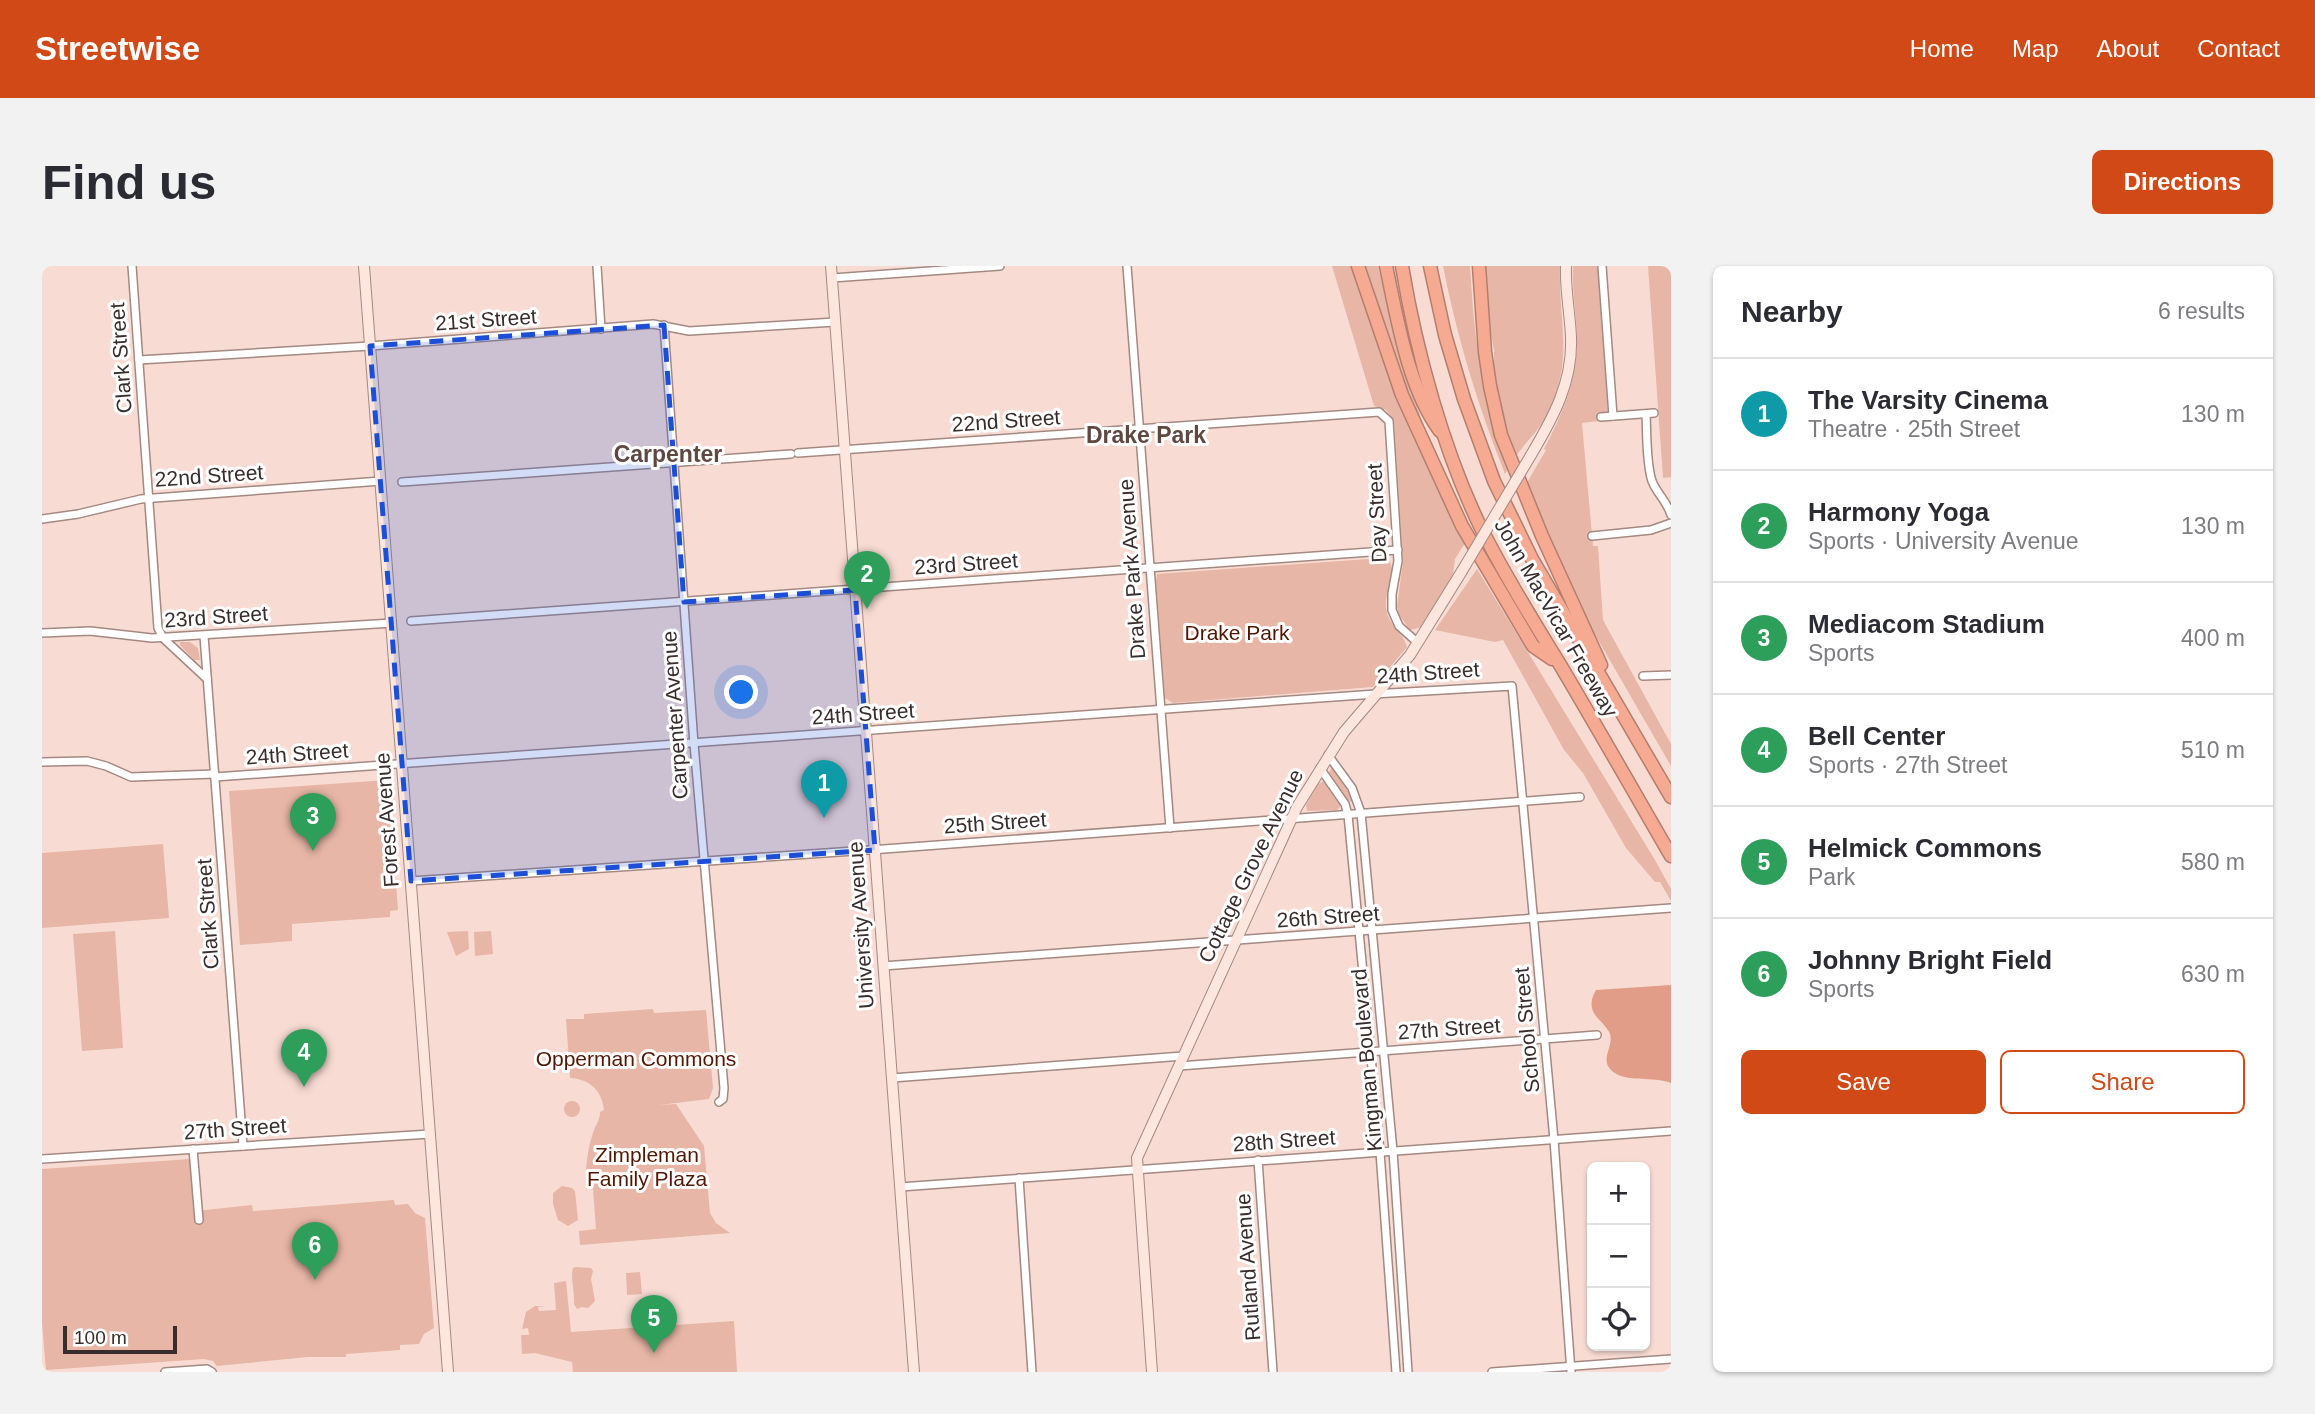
<!DOCTYPE html>
<meta charset="utf-8">
<style>
:root{--surface:#fff;--page:#f2f2f3;--text:#2b2b33;--muted:#7c7c81;--line:#e1e1e2;--accent:#d04916}
body{margin:0;font-family:Helvetica,sans-serif;background:var(--page);color:var(--text)}
.controls{position:absolute;right:21px;bottom:21px;display:grid;overflow:hidden;border-radius:10px;box-shadow:0 2px 5px #0004}
.controls button{width:63px;height:63px;display:grid;place-items:center;padding:0;border:0;border-bottom:2px solid var(--line);background:var(--surface);color:var(--text);font:35px sans-serif}
.scale{position:absolute;left:21px;bottom:18px;width:114px;box-sizing:border-box;padding-left:7px;border:4px solid #382d2a;border-top:0;font-size:19px;line-height:24px;white-space:nowrap;color:#382d2a;-webkit-text-stroke:5px #fff;paint-order:stroke}
.you{position:absolute;left:700px;top:427px;width:24px;height:24px;margin:-18px;border:5px solid #fff;border-radius:50%;background:#1a73e8;box-shadow:0 0 0 10px #1a73e833}
.badge{display:grid;place-items:center;width:46px;height:46px;border-radius:50%;background:var(--accent);color:#fff;font-size:23px;font-weight:700}
.pin{position:absolute;translate:-50% -58px;filter:drop-shadow(0 2px 4px #0008)}
.pin::after{content:'';position:absolute;top:37px;width:24px;height:21px;background:inherit;clip-path:polygon(0 0,100% 0,50% 100%)}
.list{margin:0;padding:0;list-style:none}
h2{display:flex;justify-content:space-between;align-items:center;height:91px;margin:0;padding:0 28px;font-size:30px}
h2 small{font-size:23px;font-weight:400;color:var(--muted)}
.list li{display:grid;grid-template-columns:46px 1fr auto;gap:21px;align-items:center;box-sizing:border-box;height:112px;padding:0 28px;border-top:2px solid var(--line)}
.list b{display:block;font-size:26px;white-space:nowrap}
.list p{margin:0;font-size:23px;white-space:nowrap;color:var(--muted)}
.list em{font-size:23px;font-style:normal;color:var(--muted)}
.actions{display:flex;gap:14px;padding:21px 28px}
.actions a{flex:1;padding:16px 0;border:2px solid var(--accent);border-radius:10px;text-align:center;font-size:24px;color:var(--accent)}
.actions .main{background:var(--accent);color:#fff}
.icon{flex:none;width:38px;height:38px;fill:none;stroke:currentColor;stroke-width:2;stroke-linecap:round;stroke-linejoin:round}
.map{position:relative;flex:none;width:1629px;height:1106px;overflow:hidden;border-radius:10px}
header{display:flex;align-items:center;gap:42px;box-sizing:border-box;height:98px;padding:0 35px;background:var(--accent);color:#fff}
header strong{font-size:33px}
nav{display:flex;gap:38px;margin-inline-start:auto;font-size:24px}
.intro{display:flex;align-items:center;justify-content:space-between;box-sizing:border-box;height:168px;padding:0 42px}
h1{margin:0;font-size:49px}
.button{padding:18px 32px;border-radius:10px;background:var(--accent);color:#fff;font-size:24px;font-weight:700}
main{display:flex;gap:42px;padding:0 42px}
aside{flex:1;background:var(--surface);border-radius:10px;box-shadow:0 2px 5px #0004}
.map>svg:first-child{display:block}
</style>
<header>
<strong>Streetwise</strong>
<nav><a>Home</a><a>Map</a><a>About</a><a>Contact</a></nav>
</header>
<div class="intro"><h1>Find us</h1><a class="button">Directions</a></div>
<main>
<div class="map">
<svg width="1629" height="1106" viewBox="0 0 1629 1106">
<rect width="100%" height="100%" fill="#f8dcd3"/>
<g fill="#e7b6a6">
<path d="M1290,0H1311C1338,96 1378,188 1423,277L1413,293L1411,309L1380,361L1368,364L1357,349L1355,340L1361,296L1352,154L1344,144L1332,140Z"/>
<polygon points="1321,0 1336,0 1351,62 1381,159 1417,242 1371,142"/>
<path d="M1401,0H1428C1431,45 1434,91 1446,135C1451,157 1460,180 1467,202L1463,208C1436,140 1415,72 1401,0Z"/>
<path d="M1443,0H1518C1516,57 1533,92 1505,149C1498,164 1482,177 1473,192L1452,120V85L1446,51Z"/>
<path d="M1531,0H1556L1566,147H1557V155L1540,157L1551,280H1556L1561,354L1629,478V500L1544,353L1483,220L1504,184L1502,183C1521,147 1536,112 1535,70C1534,47 1530,24 1531,0Z"/>
<polygon points="1606,0 1629,0 1629,211 1621,212"/>
<path d="M1341,292L1347,294C1356,308 1342,327 1344,342C1346,359 1362,367 1365,381L1331,421L1131,437L1123,432L1114,315L1115,308Z"/>
<polygon points="1435,303 1613,594 1629,623 1629,635 1618,616 1613,616 1584,582 1541,507 1522,484 1461,374 1453,376 1393,364"/>
<polygon points="138,376 148,376 156,382 158,394 152,394 138,379"/>
<polygon points="1290,501 1308,528 1310,536 1305,534 1287,506"/>
<polygon points="346,514 356,644 348,645 348,651 250,658 250,675 198,679 187,525"/>
<polygon points="1282,515 1298,537 1298,541 1295,544 1265,545 1264,539 1276,518"/>
<polygon points="121,578 127,652 0,662 0,587"/>
<polygon points="73,665 81,782 40,785 31,668"/>
<polygon points="426,665 427,683 414,690 405,666"/>
<polygon points="449,665 451,688 433,690 432,666"/>
<path d="M611,743L612,747L664,744L671,822L667,833L617,839L634,838L662,880L668,947L674,957L688,967L538,979L537,965L554,963L551,923H544C543,906 545,884 551,867C553,859 558,855 558,846L562,844C560,825 548,813 528,812L524,753H542V748Z"/>
<circle cx="530" cy="843" r="8"/>
<polygon points="149,893 154,945 210,939 211,945 352,934 353,939 366,938 373,947 383,952 392,1062 382,1068 377,1078 358,1079 358,1084 304,1088 304,1091 266,1091 175,1100 171,1095 162,1093 4,1104 0,1057 0,903"/>
<polygon points="520,920 530,922 533,925 536,954 526,960 516,954 511,938 511,927"/>
<path d="M534,1001L549,1002L551,1005L549,1013L553,1035L546,1042L540,1041L535,1043L532,1038C533,1027 528,1012 531,1002Z"/>
<polygon points="598,1006 600,1028 585,1029 584,1007"/>
<polygon points="524,1015 529,1066 692,1055 695,1106 531,1106 530,1096 493,1087 480,1088 479,1069 487,1069 486,1062 480,1063 484,1046 493,1040 503,1040 496,1041 497,1045 514,1044 512,1017"/>
</g>
<path fill="#e19d88" d="M1629,719V817C1611,810 1584,817 1570,805C1557,794 1572,781 1568,768C1563,754 1540,748 1554,724Z"/>
<g fill="none" stroke-linecap="round" stroke-linejoin="round">
<g stroke="#a38981" stroke-width="10">
<g id="street">
<polyline points="90,0 116,362 121,372 165,413"/>
<polyline points="555,0 559,63"/>
<polyline points="1085,0 1128,562"/>
<polyline points="1560,0 1571,150"/>
<polyline points="790,12 958,0"/>
<polyline points="622,59 652,478 682,822 681,833 677,836"/>
<polyline points="97,94 328,80 611,58 647,65 793,56"/>
<path d="M1604,148C1605,167 1604,197 1610,215C1615,228 1625,235 1629,249"/>
<polyline points="1559,151 1612,147"/>
<polyline points="756,187 1337,146 1347,155 1356,295 1350,328 1350,344 1357,360 1376,377"/>
<polyline points="360,216 749,188"/>
<polyline points="0,253 36,248 99,233 339,215"/>
<polyline points="1550,270 1609,264 1629,257"/>
<polyline points="369,355 1356,284"/>
<polyline points="0,367 48,365 110,372 350,357"/>
<polyline points="162,370 201,880"/>
<polyline points="1601,410 1629,409"/>
<polyline points="1286,489 1310,522 1319,547 1351,885 1366,1106"/>
<polyline points="0,496 45,495 64,500 89,511 173,508"/>
<polyline points="1278,502 1303,538 1306,549 1338,886 1354,1106"/>
<polyline points="173,511 1348,427 1470,420 1512,874 1529,1106"/>
<polyline points="369,615 842,583 1538,531"/>
<polyline points="841,700 1629,642"/>
<polyline points="1137,800 1555,769"/>
<polyline points="850,812 1141,790"/>
<polyline points="151,883 157,954"/>
<polyline points="0,893 388,868"/>
<polyline points="1216,894 1231,1106"/>
<polyline points="977,912 990,1106"/>
<polyline points="858,921 1629,865"/>
<polyline points="123,1106 165,1103 170,1106"/>
<polyline points="1450,1106 1629,1093"/>
</g>
</g>
<g stroke="#a38981" stroke-width="12">
<g id="secondary">
<polyline points="322,0 406,1106"/>
<polyline points="789,0 872,1106"/>
<path d="M1489,189C1511,152 1531,116 1529,71C1528,47 1523,24 1524,0"/>
<polyline points="1110,1106 1095,892 1255,541 1302,466 1368,389 1420,305"/>
</g>
</g>
<g stroke="#b47e6e" stroke-width="15">
<g id="highway">
<polyline points="1316,0 1360,129 1420,260 1491,380 1510,393"/>
<path d="M1344,0C1355,52 1366,122 1398,165"/>
<path d="M1360,0C1374,85 1402,187 1440,264C1463,310 1490,353 1517,397C1555,461 1592,526 1629,590"/>
<polyline points="1388,0 1403,69 1422,133 1452,215 1490,293 1629,531"/>
<polyline points="1437,0 1443,86 1448,120 1459,169 1500,270 1559,399"/>
</g>
</g>
<use href="#street" stroke="#fff" stroke-width="7"/>
<use href="#secondary" stroke="#fce6de" stroke-width="10"/>
<use href="#highway" stroke="#f6aa92" stroke-width="12"/>
<g stroke="#a38981" stroke-width="12" stroke-linecap="butt">
<polyline id="secondary-bridge" points="1420,305 1489,189"/>
</g>
<use href="#secondary-bridge" stroke="#fce6de" stroke-width="10"/>
</g>
<path fill="#1d4ed8" fill-opacity="0.2" stroke="#1d4ed8" stroke-width="5" stroke-dasharray="14 9" stroke-linejoin="round" d="M622,59L642,336L813,324L833,584L369,615L328,80Z"/>
<g text-anchor="middle" stroke-width="6" stroke-linejoin="round" paint-order="stroke">
<g font-size="21" fill="#382d2a" stroke="#fff">
<text transform="translate(444 54) rotate(-4)" y="7">21st Street</text>
<text transform="translate(79 92) rotate(-94)" y="7">Clark Street</text>
<text transform="translate(964 155) rotate(-4)" y="7">22nd Street</text>
<text transform="translate(167 210) rotate(-4)" y="7">22nd Street</text>
<text transform="translate(1335 247) rotate(-93)" y="7">Day Street</text>
<text transform="translate(924 298) rotate(-4)" y="7">23rd Street</text>
<text transform="translate(1090 303) rotate(-94)" y="7">Drake Park Avenue</text>
<text transform="translate(174 351) rotate(-4)" y="7">23rd Street</text>
<text transform="translate(1514 352) rotate(60)" y="7">John MacVicar Freeway</text>
<text transform="translate(1386 407) rotate(-4)" y="7">24th Street</text>
<text transform="translate(821 448) rotate(-4)" y="7">24th Street</text>
<text transform="translate(633 449) rotate(-94)" y="7">Carpenter Avenue</text>
<text transform="translate(255 488) rotate(-4)" y="7">24th Street</text>
<text transform="translate(345 554) rotate(-94)" y="7">Forest Avenue</text>
<text transform="translate(953 557) rotate(-4)" y="7">25th Street</text>
<text transform="translate(1209 600) rotate(-64)" y="7">Cottage Grove Avenue</text>
<text transform="translate(166 648) rotate(-94)" y="7">Clark Street</text>
<text transform="translate(1286 651) rotate(-4)" y="7">26th Street</text>
<text transform="translate(819 659) rotate(-94)" y="7">University Avenue</text>
<text transform="translate(1407 763) rotate(-4)" y="7">27th Street</text>
<text transform="translate(1485 764) rotate(-95)" y="7">School Street</text>
<text transform="translate(1325 794) rotate(-95)" y="7">Kingman Boulevard</text>
<text transform="translate(193 863) rotate(-4)" y="7">27th Street</text>
<text transform="translate(1242 875) rotate(-4)" y="7">28th Street</text>
<text transform="translate(1206 1001) rotate(-94)" y="7">Rutland Avenue</text>
</g>
<g font-size="21" fill="#521602" stroke="#fff">
<text x="1195" y="374">Drake Park</text>
<text x="594" y="800">Opperman Commons</text>
<text x="605" y="896">Zimpleman<tspan x="605" dy="24">Family Plaza</tspan></text>
</g>
<g font-size="23" font-weight="bold" fill="#5f4841" stroke="#fff">
<text x="1104" y="177">Drake Park</text>
<text x="626" y="196">Carpenter</text>
</g>
</g>
</svg>
<div class="controls">
<button>+</button>
<button>−</button>
<button><svg class="icon" aria-label="locate" viewBox="0 0 24 24"><circle cx="12" cy="12" r="6"/><path d="M12 2v4M12 18v4M2 12h4M18 12h4"/></svg></button>
</div>
<div class="scale">100 m</div>
<div class="you"></div>
<div class="pin badge" style="left:782px;top:552px;background:#0f9aa8">1</div>
<div class="pin badge" style="left:825px;top:343px;background:#2e9e5b">2</div>
<div class="pin badge" style="left:271px;top:585px;background:#2e9e5b">3</div>
<div class="pin badge" style="left:262px;top:821px;background:#2e9e5b">4</div>
<div class="pin badge" style="left:612px;top:1087px;background:#2e9e5b">5</div>
<div class="pin badge" style="left:273px;top:1014px;background:#2e9e5b">6</div>
</div>
<aside>
<h2>Nearby<small>6 results</small></h2>
<ul class="list">
<li><span class="badge" style="background:#0f9aa8">1</span><div><b>The Varsity Cinema</b><p>Theatre · 25th Street</p></div><em>130 m</em></li>
<li><span class="badge" style="background:#2e9e5b">2</span><div><b>Harmony Yoga</b><p>Sports · University Avenue</p></div><em>130 m</em></li>
<li><span class="badge" style="background:#2e9e5b">3</span><div><b>Mediacom Stadium</b><p>Sports</p></div><em>400 m</em></li>
<li><span class="badge" style="background:#2e9e5b">4</span><div><b>Bell Center</b><p>Sports · 27th Street</p></div><em>510 m</em></li>
<li><span class="badge" style="background:#2e9e5b">5</span><div><b>Helmick Commons</b><p>Park</p></div><em>580 m</em></li>
<li><span class="badge" style="background:#2e9e5b">6</span><div><b>Johnny Bright Field</b><p>Sports</p></div><em>630 m</em></li>
</ul>
<div class="actions"><a class="main">Save</a><a>Share</a></div>
</aside>
</main>
